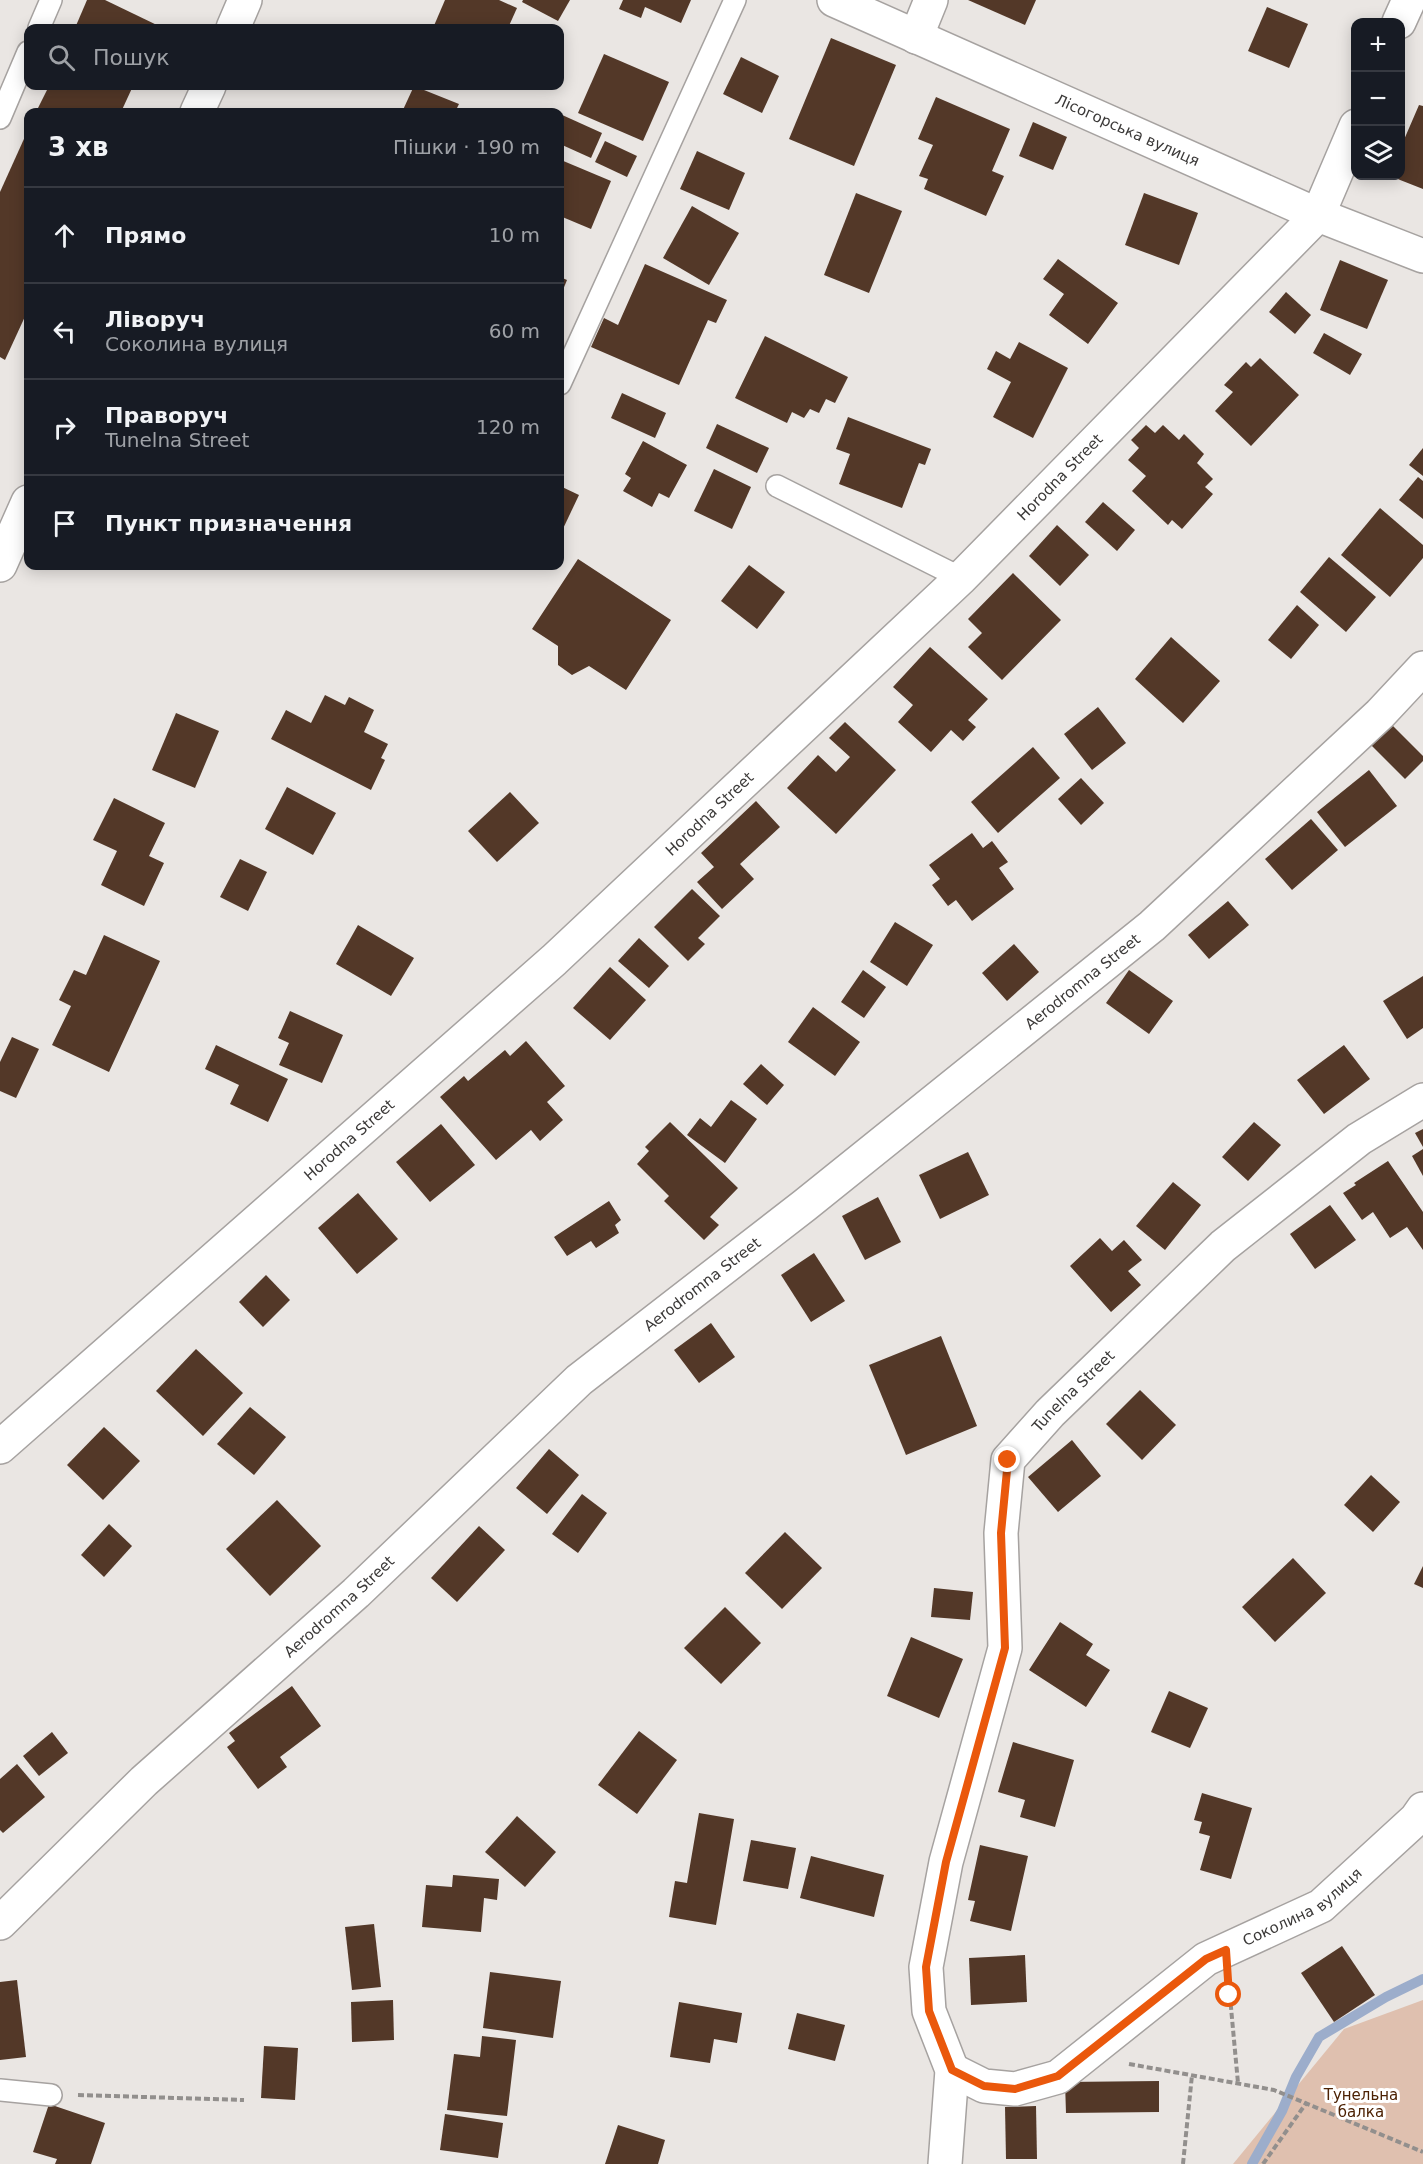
<!DOCTYPE html>
<html lang="uk">
<meta charset="utf-8">
<style>
:root{--surface:#171b24;--page:#20242c;--text:#f1f3f6;--muted:#9ea1a6;--line:#363941}
body{margin:0;font-family:"DejaVu Sans",sans-serif;background:var(--page);color:var(--text)}
.controls{position:absolute;right:18px;top:18px;display:grid;overflow:hidden;border-radius:12px;box-shadow:0 3px 15px #0003}
.controls button{width:54px;height:54px;display:grid;place-items:center;padding:0;border:0;border-bottom:2px solid var(--line);background:var(--surface);color:var(--text);font:30px sans-serif}
.stop{position:absolute;width:18px;height:18px;margin:-14px;border:4px solid #ea580c;border-radius:50%;background:#fff}
.stop.end{background:#ea580c;border-color:#fff;box-shadow:0 2px 6px #0008}
.list{margin:0;padding:0;list-style:none}
h2{display:flex;justify-content:space-between;align-items:center;height:78px;margin:0;padding:0 24px;font-size:26px}
h2 small{font-size:20px;font-weight:400;color:var(--muted)}
.list li{display:grid;grid-template-columns:39px 1fr auto;gap:18px;align-items:center;box-sizing:border-box;height:96px;padding:0 24px;border-top:2px solid var(--line)}
.list b{display:block;font-size:22px;white-space:nowrap}
.list p{margin:0;font-size:20px;white-space:nowrap;color:var(--muted)}
.list em{font-size:20px;font-style:normal;color:var(--muted)}
.icon{flex:none;width:33px;height:33px;fill:none;stroke:currentColor;stroke-width:2;stroke-linecap:round;stroke-linejoin:round}
.map{position:relative;flex:none;width:1423px;height:2164px;overflow:hidden}
.search{position:absolute;background:var(--surface);box-shadow:0 3px 15px #0003;left:24px;top:24px;width:540px;height:66px;display:flex;align-items:center;gap:15px;box-sizing:border-box;padding:0 21px;border-radius:12px;color:var(--muted);font-size:22px}
.panel{position:absolute;background:var(--surface);box-shadow:0 3px 15px #0003;left:24px;top:108px;width:540px;height:462px;border-radius:12px}
.map>svg:first-child{display:block}
</style>
<div class="map">
<svg width="1423" height="2164" viewBox="0 0 1423 2164">
<rect width="100%" height="100%" fill="#eae6e3"/>
<polygon fill="#dfc0af" points="1423,2000 1423,2164 1233,2164 1344,2029"/>
<g fill="none" stroke-linecap="round" stroke-linejoin="round">
<polyline stroke="#9cadcb" stroke-width="10" points="1252,2164 1282,2111 1296,2077 1319,2037 1386,1997 1423,1979"/>
</g>
<g fill="#533828">
<polygon points="87,0 105,0 161,27 160,28 75,28"/>
<polygon points="445,0 499,0 517,8 508,28 433,28"/>
<polygon points="523,0 570,0 558,21 522,2"/>
<polygon points="623,0 691,0 681,23 645,7 641,18 619,9"/>
<polygon points="968,0 1036,0 1025,25"/>
<polygon points="1267,7 1308,24 1289,68 1248,51"/>
<polygon points="831,38 896,65 854,166 789,139"/>
<polygon points="604,54 669,82 643,141 578,113"/>
<polygon points="741,57 779,76 762,113 723,94"/>
<polygon points="49,86 133,86 121,112 36,112"/>
<polygon points="414,86 459,104 455,112 402,112"/>
<polygon points="936,97 1010,129 992,171 1004,176 986,216 924,189 928,179 919,176 933,145 918,139"/>
<polygon points="1419,105 1423,106 1423,189 1390,176 1400,176 1400,149"/>
<polygon points="560,114 602,133 591,158 560,144"/>
<polygon points="1033,122 1067,137 1053,170 1019,156"/>
<polygon points="28,130 28,310 5,360 0,357 0,192"/>
<polygon points="605,141 637,156 627,177 595,162"/>
<polygon points="697,151 745,173 729,210 680,189"/>
<polygon points="561,160 611,181 591,229 560,216 560,164"/>
<polygon points="856,193 902,211 869,293 824,275"/>
<polygon points="1144,193 1198,213 1179,265 1125,245"/>
<polygon points="692,206 739,233 709,285 663,258"/>
<polygon points="1058,259 1118,303 1088,344 1049,315 1064,294 1043,279"/>
<polygon points="1340,260 1388,280 1367,329 1320,310"/>
<polygon points="645,264 727,300 716,323 708,320 679,385 591,347 604,318 618,325"/>
<polygon points="560,277 567,280 560,297"/>
<polygon points="1286,292 1311,315 1295,334 1269,312"/>
<polygon points="1324,333 1362,354 1350,375 1313,353"/>
<polygon points="765,336 848,377 835,403 826,399 819,413 810,409 804,418 792,412 787,423 735,398"/>
<polygon points="1019,342 1068,368 1033,438 993,417 1011,382 987,369 996,351 1010,359"/>
<polygon points="1260,358 1299,395 1251,446 1215,411 1233,392 1224,385 1246,362 1251,367"/>
<polygon points="622,393 666,413 655,438 611,418"/>
<polygon points="848,417 931,449 925,465 919,463 902,508 839,484 850,454 836,449"/>
<polygon points="717,424 769,448 757,473 706,448"/>
<polygon points="1146,425 1155,433 1163,425 1179,440 1184,434 1204,454 1197,463 1213,479 1205,487 1213,494 1182,529 1172,520 1168,525 1132,491 1146,476 1128,460 1139,448 1131,440"/>
<polygon points="643,441 687,465 669,498 659,493 652,507 623,491 631,478 625,474"/>
<polygon points="1423,448 1423,476 1409,465"/>
<polygon points="714,469 751,487 732,529 694,511"/>
<polygon points="1418,477 1423,481 1423,519 1399,500"/>
<polygon points="560,486 579,495 560,535"/>
<polygon points="1103,502 1135,530 1117,551 1085,522"/>
<polygon points="1380,508 1423,545 1423,558 1390,597 1341,555"/>
<polygon points="1057,525 1089,555 1060,586 1029,556"/>
<polygon points="1329,557 1376,597 1346,632 1300,592"/>
<polygon points="578,559 671,620 626,690 589,666 572,675 558,665 558,646 532,629"/>
<polygon points="749,565 785,592 757,629 721,601"/>
<polygon points="1013,573 1061,620 1002,680 968,647 982,633 968,619"/>
<polygon points="1297,605 1319,625 1291,659 1268,640"/>
<polygon points="1171,637 1220,681 1183,723 1135,679"/>
<polygon points="930,647 988,699 968,720 976,727 963,741 951,730 931,752 898,722 913,705 893,687"/>
<polygon points="325,695 345,705 349,697 374,710 364,732 388,744 381,758 385,760 371,790 271,739 286,710 311,723"/>
<polygon points="1098,707 1126,743 1092,770 1064,734"/>
<polygon points="176,713 219,731 195,788 152,770"/>
<polygon points="1387,720 1423,756 1423,761 1405,779 1366,740"/>
<polygon points="845,722 896,770 836,834 787,788 818,755 836,772 850,757 829,738"/>
<polygon points="1033,747 1060,778 998,833 971,802"/>
<polygon points="1369,770 1397,806 1345,847 1317,812"/>
<polygon points="1081,778 1104,803 1081,825 1058,799"/>
<polygon points="287,787 336,813 313,855 265,829"/>
<polygon points="510,792 539,823 497,862 468,831"/>
<polygon points="114,798 165,823 149,856 164,863 144,906 101,885 117,851 93,840"/>
<polygon points="756,801 780,827 740,864 754,879 722,909 697,882 714,867 701,853"/>
<polygon points="1311,819 1338,850 1292,890 1265,859"/>
<polygon points="972,833 983,848 992,841 1008,862 999,868 1014,889 972,921 956,900 948,906 932,885 940,879 929,865"/>
<polygon points="240,859 267,872 248,911 220,897"/>
<polygon points="692,889 720,916 698,938 705,944 688,961 654,927"/>
<polygon points="1228,901 1249,925 1209,959 1188,935"/>
<polygon points="895,922 933,945 907,986 870,962"/>
<polygon points="358,925 414,958 391,996 336,964"/>
<polygon points="104,935 160,961 109,1072 52,1045 71,1006 59,1000 74,970 86,975"/>
<polygon points="639,938 669,966 649,988 618,961"/>
<polygon points="1014,944 1039,972 1007,1001 982,973"/>
<polygon points="610,967 646,1000 610,1040 573,1008"/>
<polygon points="863,970 886,987 864,1018 841,1002"/>
<polygon points="1129,970 1173,1001 1149,1034 1106,1003"/>
<polygon points="1423,976 1423,1028 1407,1039 1383,1001"/>
<polygon points="813,1007 860,1042 835,1076 788,1042"/>
<polygon points="290,1011 343,1035 322,1083 279,1065 289,1043 278,1038"/>
<polygon points="12,1037 39,1049 16,1098 0,1091 0,1062"/>
<polygon points="526,1041 565,1086 547,1102 563,1120 540,1141 531,1130 496,1160 440,1097 464,1076 468,1081 505,1050 510,1056"/>
<polygon points="216,1045 288,1079 268,1122 230,1104 239,1085 205,1069"/>
<polygon points="1344,1045 1370,1079 1324,1114 1297,1080"/>
<polygon points="761,1064 784,1085 767,1105 743,1084"/>
<polygon points="731,1100 757,1119 725,1163 687,1135 700,1118 711,1127"/>
<polygon points="670,1122 738,1188 710,1217 719,1225 704,1240 664,1201 669,1196 637,1164 649,1151 645,1147"/>
<polygon points="1254,1122 1281,1145 1248,1181 1222,1157"/>
<polygon points="441,1124 475,1165 430,1202 396,1162"/>
<polygon points="1423,1129 1423,1147 1415,1133"/>
<polygon points="1423,1149 1423,1176 1412,1156"/>
<polygon points="968,1152 989,1195 940,1219 919,1175"/>
<polygon points="1388,1161 1423,1212 1423,1250 1407,1227 1390,1238 1373,1212 1362,1220 1343,1193 1356,1185 1354,1183"/>
<polygon points="1173,1182 1201,1205 1165,1250 1136,1226"/>
<polygon points="358,1193 398,1239 357,1274 318,1228"/>
<polygon points="878,1197 901,1242 865,1260 842,1216"/>
<polygon points="609,1201 621,1220 615,1225 619,1233 596,1248 591,1241 567,1256 554,1237"/>
<polygon points="1330,1205 1356,1240 1315,1269 1290,1234"/>
<polygon points="1100,1238 1112,1251 1124,1240 1142,1260 1128,1271 1141,1285 1111,1312 1070,1266"/>
<polygon points="814,1253 845,1301 811,1322 781,1275"/>
<polygon points="266,1275 290,1300 263,1327 239,1302"/>
<polygon points="711,1323 735,1357 699,1383 674,1350"/>
<polygon points="941,1336 977,1426 906,1455 869,1365"/>
<polygon points="196,1349 243,1393 203,1436 156,1391"/>
<polygon points="1140,1390 1176,1425 1142,1460 1106,1424"/>
<polygon points="250,1407 286,1437 254,1475 217,1444"/>
<polygon points="104,1427 140,1461 103,1500 67,1465"/>
<polygon points="1072,1440 1101,1476 1058,1512 1028,1477"/>
<polygon points="549,1449 579,1475 547,1514 516,1488"/>
<polygon points="1371,1475 1400,1502 1373,1532 1344,1505"/>
<polygon points="582,1494 607,1513 578,1553 552,1534"/>
<polygon points="277,1500 321,1546 270,1596 226,1549"/>
<polygon points="109,1524 132,1546 104,1577 81,1555"/>
<polygon points="479,1526 505,1550 457,1602 431,1578"/>
<polygon points="785,1532 822,1568 782,1609 745,1573"/>
<polygon points="1293,1558 1326,1593 1275,1642 1242,1607"/>
<polygon points="1423,1566 1423,1588 1414,1584"/>
<polygon points="934,1588 973,1592 970,1620 931,1617"/>
<polygon points="725,1607 761,1643 721,1684 684,1648"/>
<polygon points="1060,1622 1093,1644 1086,1655 1110,1670 1086,1707 1029,1670"/>
<polygon points="911,1637 963,1659 939,1718 887,1696"/>
<polygon points="292,1686 321,1726 280,1757 287,1767 258,1789 227,1747 235,1741 229,1733"/>
<polygon points="1169,1691 1208,1708 1190,1748 1151,1732"/>
<polygon points="639,1731 677,1760 637,1814 598,1785"/>
<polygon points="52,1732 68,1753 39,1776 23,1756"/>
<polygon points="1013,1742 1074,1760 1055,1827 1020,1817 1025,1800 998,1792"/>
<polygon points="17,1764 45,1797 3,1833 0,1830 0,1779"/>
<polygon points="1202,1793 1252,1808 1231,1879 1200,1870 1210,1836 1199,1833 1202,1822 1194,1820"/>
<polygon points="699,1813 734,1819 716,1925 669,1917 675,1881 687,1883"/>
<polygon points="517,1816 556,1852 525,1887 485,1852"/>
<polygon points="751,1840 796,1848 788,1889 743,1881"/>
<polygon points="980,1845 1028,1856 1011,1931 970,1921 975,1901 968,1900"/>
<polygon points="811,1856 884,1875 874,1917 800,1898"/>
<polygon points="453,1875 499,1879 497,1900 484,1898 481,1932 422,1927 426,1885 452,1887"/>
<polygon points="374,1924 381,1987 352,1990 345,1927"/>
<polygon points="1342,1946 1375,1995 1334,2022 1301,1973"/>
<polygon points="1025,1955 1027,2002 971,2005 969,1958"/>
<polygon points="490,1972 561,1981 553,2038 483,2028"/>
<polygon points="17,1980 26,2057 0,2060 0,1982"/>
<polygon points="393,2000 394,2040 352,2042 351,2002"/>
<polygon points="679,2002 742,2013 737,2043 714,2039 710,2063 670,2057"/>
<polygon points="797,2013 845,2025 835,2061 788,2049"/>
<polygon points="482,2036 516,2040 507,2116 447,2110 454,2054 480,2057"/>
<polygon points="264,2046 298,2048 295,2100 261,2098"/>
<polygon points="1159,2081 1159,2112 1066,2113 1065,2082"/>
<polygon points="49,2104 105,2123 91,2164 55,2164 57,2159 33,2152"/>
<polygon points="1036,2106 1037,2159 1006,2159 1005,2107"/>
<polygon points="445,2114 503,2123 498,2158 440,2150"/>
<polygon points="618,2125 665,2140 658,2164 605,2164"/>
</g>
<g fill="none" stroke-linecap="round" stroke-linejoin="round">
<g stroke="#a6a2a0" stroke-width="24">
<g id="lane">
<polyline points="39,28 51,0"/>
<polyline points="0,118 28,52"/>
<polyline points="560,384 735,0"/>
<polyline points="777,486 961,578"/>
<polyline points="0,2090 51,2095"/>
</g>
</g>
<g stroke="#a6a2a0" stroke-width="36">
<g id="street">
<path id="s1" d="M834,0L1318,215L1423,256"/>
<polyline points="1399,22 1409,0"/>
<polyline points="916,37 931,0"/>
<path id="s2" d="M0,1447L554,960L961,578L1318,215L1356,126"/>
<path id="s3" d="M0,1923L144,1781L356,1593L579,1380L805,1205L1152,926L1380,714L1423,668"/>
<path id="s4" d="M952,2070L984,2086L1015,2089L1058,2077L1206,1959L1321,1906L1416,1819L1423,1809"/>
<path id="s5" d="M945,2164L952,2070L929,2011L926,1967L946,1862L1005,1648L1001,1533L1008,1460L1050,1413L1223,1246L1359,1139L1423,1100"/>
</g>
</g>
<g stroke="#a6a2a0" stroke-width="36">
<g id="secondary">
<polyline points="233,28 245,0"/>
<polyline points="197,112 209,86"/>
<polyline points="0,565 28,502"/>
</g>
</g>
<g stroke="#928f8d" stroke-width="4" stroke-dasharray="6 3" stroke-linecap="butt">
<polyline points="1229,1986 1238,2083"/>
<polyline points="1129,2064 1274,2090 1423,2152"/>
<polyline points="78,2095 244,2100"/>
<polyline points="1183,2164 1192,2075"/>
<polyline points="1263,2164 1307,2102"/>
</g>
<use href="#lane" stroke="#fff" stroke-width="21"/>
<use href="#street" stroke="#fff" stroke-width="33"/>
<use href="#secondary" stroke="#fff" stroke-width="33"/>
</g>
<g fill="none" stroke-linecap="round" stroke-linejoin="round">
<polyline stroke="#ea580c" stroke-width="8" points="1008,1460 1001,1533 1005,1648 946,1862 926,1967 929,2011 952,2070 984,2086 1015,2089 1058,2076 1206,1959 1226,1950 1229,1995"/>
</g>
<g text-anchor="middle" stroke-width="6" stroke-linejoin="round" paint-order="stroke">
<g font-size="15" fill="#3b3938" stroke="#fff">
<text dy="5" stroke="none"><textPath href="#s1" startOffset="321">Лісогорська вулиця</textPath></text>
<text dy="5" stroke="none"><textPath href="#s2" startOffset="1437">Horodna Street</textPath></text>
<text dy="5" stroke="none"><textPath href="#s2" startOffset="951">Horodna Street</textPath></text>
<text dy="5" stroke="none"><textPath href="#s3" startOffset="1436">Aerodromna Street</textPath></text>
<text dy="5" stroke="none"><textPath href="#s2" startOffset="465">Horodna Street</textPath></text>
<text dy="5" stroke="none"><textPath href="#s3" startOffset="950">Aerodromna Street</textPath></text>
<text dy="5" stroke="none"><textPath href="#s5" startOffset="814">Tunelna Street</textPath></text>
<text dy="5" stroke="none"><textPath href="#s3" startOffset="464">Aerodromna Street</textPath></text>
<text dy="5" stroke="none"><textPath href="#s4" startOffset="411">Соколина вулиця</textPath></text>
</g>
<g font-size="15" fill="#4c2103" stroke="#fff">
<text x="1361" y="2100">Тунельна<tspan x="1361" dy="17">балка</tspan></text>
</g>
</g>
</svg>
<div class="controls">
<button>+</button>
<button>−</button>
<button><svg class="icon" aria-label="layers" viewBox="0 0 24 24"><path d="M12 4l9 5-9 5-9-5zM3 14l9 5 9-5"/></svg></button>
</div>
<div class="stop" style="left:1229px;top:1995px"></div>
<div class="stop end" style="left:1008px;top:1460px"></div>
<div class="search"><svg class="icon" aria-label="search" viewBox="0 0 24 24"><circle cx="10" cy="10" r="6"/><path d="M15 15l6 6"/></svg>Пошук</div>
<section class="panel">
<h2>3 хв<small>Пішки · 190 m</small></h2>
<ul class="list">
<li><svg class="icon" aria-label="ahead" viewBox="0 0 24 24"><path d="M12 20V5M6 11l6-6 6 6"/></svg><div><b>Прямо</b></div><em>10 m</em></li>
<li><svg class="icon" aria-label="left" viewBox="0 0 24 24"><path d="M17 20v-9H6M10 6l-5 5 5 5"/></svg><div><b>Ліворуч</b><p>Соколина вулиця</p></div><em>60 m</em></li>
<li><svg class="icon" aria-label="right" viewBox="0 0 24 24"><path d="M7 20v-9h11M14 6l5 5-5 5"/></svg><div><b>Праворуч</b><p>Tunelna Street</p></div><em>120 m</em></li>
<li><svg class="icon" aria-label="arrive" viewBox="0 0 24 24"><path d="M6 21V4h12l-3 4 3 4H6"/></svg><div><b>Пункт призначення</b></div></li>
</ul>
</section>
</div>
